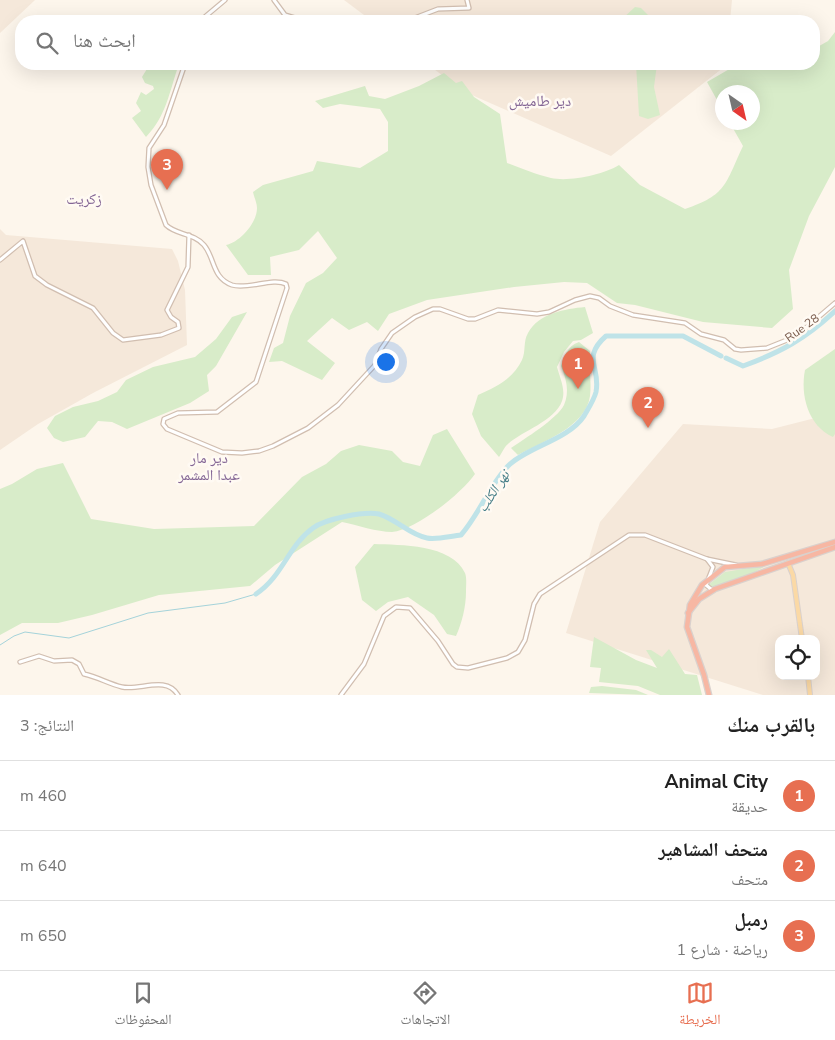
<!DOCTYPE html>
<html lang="ar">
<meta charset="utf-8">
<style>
:root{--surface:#fff;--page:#f2f2f2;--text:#222;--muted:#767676;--line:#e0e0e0;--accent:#e76f51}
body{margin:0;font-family:"Nunito Sans","Noto Naskh Arabic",sans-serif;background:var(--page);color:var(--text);direction:rtl}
.controls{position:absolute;right:15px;bottom:15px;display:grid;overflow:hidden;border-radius:10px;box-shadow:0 5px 20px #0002}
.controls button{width:45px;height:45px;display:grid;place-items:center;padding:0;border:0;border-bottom:1px solid var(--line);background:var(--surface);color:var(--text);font:25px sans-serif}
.compass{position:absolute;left:715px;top:85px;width:45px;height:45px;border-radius:50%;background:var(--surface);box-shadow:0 5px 20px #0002;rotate:146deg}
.you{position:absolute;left:385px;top:361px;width:18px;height:18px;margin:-12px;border:4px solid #fff;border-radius:50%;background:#1a73e8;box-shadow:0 0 0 8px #1a73e833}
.badge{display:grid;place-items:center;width:32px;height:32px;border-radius:50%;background:var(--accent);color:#fff;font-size:16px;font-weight:700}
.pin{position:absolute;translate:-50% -41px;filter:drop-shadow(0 1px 2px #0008)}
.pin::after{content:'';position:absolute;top:26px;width:18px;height:15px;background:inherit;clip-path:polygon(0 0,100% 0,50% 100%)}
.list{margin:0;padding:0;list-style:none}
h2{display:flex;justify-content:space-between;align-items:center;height:65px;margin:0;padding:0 20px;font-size:21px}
h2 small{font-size:16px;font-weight:400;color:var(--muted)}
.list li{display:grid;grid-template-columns:32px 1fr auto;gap:15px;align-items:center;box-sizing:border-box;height:70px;padding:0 20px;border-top:1px solid var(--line)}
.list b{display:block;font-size:19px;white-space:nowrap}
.list p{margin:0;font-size:16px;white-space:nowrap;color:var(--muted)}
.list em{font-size:16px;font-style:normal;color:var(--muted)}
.icon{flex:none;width:28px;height:28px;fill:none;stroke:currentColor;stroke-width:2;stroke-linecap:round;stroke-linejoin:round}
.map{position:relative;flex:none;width:835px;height:695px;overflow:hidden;direction:ltr}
.search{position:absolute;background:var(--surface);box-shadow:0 5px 20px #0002;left:15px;right:15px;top:15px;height:55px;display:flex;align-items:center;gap:12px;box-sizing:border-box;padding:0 18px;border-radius:20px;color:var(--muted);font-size:19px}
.sheet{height:275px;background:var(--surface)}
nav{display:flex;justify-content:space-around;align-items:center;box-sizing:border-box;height:70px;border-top:1px solid var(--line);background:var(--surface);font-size:14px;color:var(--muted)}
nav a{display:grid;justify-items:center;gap:2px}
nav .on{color:var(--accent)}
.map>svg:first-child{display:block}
</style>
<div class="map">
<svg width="835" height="695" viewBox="0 0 835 695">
<rect width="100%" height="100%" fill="#fdf6ec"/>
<g fill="#f5e8da" fill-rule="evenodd">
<polygon points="0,0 35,0 0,33"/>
<polygon points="344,0 732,0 730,21 372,21"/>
<polygon points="427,64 725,64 724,67 611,156 465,92"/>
<polygon points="0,229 6,235 172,249 178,261 185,290 187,345 93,393 38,424 0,450"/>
<path d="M835,413V695H763L566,633L600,522L683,424L772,429ZM779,639H816V676H779Z"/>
</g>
<g fill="#d8ecc9">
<polygon points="635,7 641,8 654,21 620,21"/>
<path d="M835,32V167L809,216L789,270L793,309L772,328L703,322L635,305L617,303L587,283L564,282L514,287L427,300L389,314L378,331L367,322L349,330L332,318L307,341L335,363L322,380L282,361L269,362L274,348L283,343L290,316L306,283L323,273L337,258L318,231L299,250L270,257L271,275H248L226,245C240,242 257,223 257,208C257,203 254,197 253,192L263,185L313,171L317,161L360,168L388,151V122L380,109L340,104L323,108L315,101L365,86L369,96L385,99L419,86L444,73L456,83L462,81L474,97L500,114L507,163C521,168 536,175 551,178C569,182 603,175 619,165L640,185L685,209C727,195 725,184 743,146L730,123L752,122V92H722V109L707,82L738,64H814V49L828,41Z"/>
<path d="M150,64H179C169,92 167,115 146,137L132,118L141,111L136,103L141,92L146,95L154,89L153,86L145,83L142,77Z"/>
<polygon points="636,64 657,64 654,87 660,115 648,119 639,116"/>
<path d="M585,307L593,333L581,340L573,341L564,352L557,367C560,378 566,390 562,401C555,421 522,431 508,444C504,447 502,453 499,457L481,436L472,414L478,395C496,387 513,379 522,360C526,352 523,341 528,333C539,313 565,309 585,307Z"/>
<polygon points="247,312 216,366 207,375 209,391 190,403 127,429 112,422 98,421 85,437 63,442 54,438 47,428 55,416 73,407 98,401 117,392 126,380 153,367 195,357 216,339 232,317"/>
<path d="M579,342L590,351C588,366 592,381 590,396C586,427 542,442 518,455L511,448C524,439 557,419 564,405C570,392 566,378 561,366C565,356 567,346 579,342Z"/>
<path d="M835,349V434L833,437C808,426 800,395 805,370Z"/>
<path d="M447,429L475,474C462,493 416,530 392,532C377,532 357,525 342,522L275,565L250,586L159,595L92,615L58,623H22L0,635V489L12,484L37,469L63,463L91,519L154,529L254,526L302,477L326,464L341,451L359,445L392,451L403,462L420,466L433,435Z"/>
<path d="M374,544C400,545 452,544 465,573C467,578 466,586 466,592C466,606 462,623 456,636L447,634L434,615L408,597L388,602L376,611L362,600L355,567Z"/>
<polygon points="767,565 753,573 714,587 710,588 708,585 725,572"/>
<polygon points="594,637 636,660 657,668 646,650 651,650 662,657 669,649 685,674 697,675 702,695 660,695 638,686 599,682 601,668 590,667"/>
<polygon points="602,686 636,690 648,695 589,693 591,687"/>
</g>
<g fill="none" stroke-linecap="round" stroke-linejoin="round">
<polyline stroke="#a5d3da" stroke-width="1" points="0,645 14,636 25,632 69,638 148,613 225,603 256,594"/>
<g stroke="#bfe3e8" stroke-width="5">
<path d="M726,358L743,366C781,352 805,339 835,311"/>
<path d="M256,594C283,576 288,546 313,528C325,519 364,511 379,514C396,519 410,535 427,538C436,540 451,536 461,535C480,513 489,486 508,466C527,447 568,440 584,416C588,409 594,400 596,392C601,367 581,358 606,336H683L721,356"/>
</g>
<g stroke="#d1beb0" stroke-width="5.5">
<g id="minor">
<polyline points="274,0 285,15 305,21"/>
<polyline points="200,21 225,0"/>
<polyline points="407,21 438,9 469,8 467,0"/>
<path d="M185,64L164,125L149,148L148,167L151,185L166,225C176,235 194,233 204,245C215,258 212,278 232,285C248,290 273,277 286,284L287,288L256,382L217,412L178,413L164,419L163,424L167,429L222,452L242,453L259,451L273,446L308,428L338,405L375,365L381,349L392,333L415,317L433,309H440L468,319H475L498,310L537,314L549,312L575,300L590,296L599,298L610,306L633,315L685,323L701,334L724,340L735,349L741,350L767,348L787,340L808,326L835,303"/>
<polyline points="0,260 23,241 35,276 47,285 93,308 113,333 123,340 161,335 179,328 178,322 171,317 167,310 188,267 189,235"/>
<polyline points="707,559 713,567 706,585 712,590"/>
<path d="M20,662L39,656L54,661L72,660L79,664L84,674C98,677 109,684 122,687C140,691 166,675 178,695"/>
<polyline points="341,695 364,664 384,616 396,607 410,608 438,641 453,664 457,667 468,668 507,658 518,652 525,640 534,604 540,594 629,535 645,535 707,559 736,565"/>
</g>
</g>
<g stroke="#dad1cd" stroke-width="6">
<g id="major">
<polyline points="788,563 793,575 802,639"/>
<polyline points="808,676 810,695"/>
</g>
</g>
<g stroke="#dad1cd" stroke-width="7">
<g id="highway">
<polyline points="688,613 699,599 715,589 835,547"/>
<polyline points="709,695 704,675 687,627 690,605 702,585 725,567 762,564 835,542"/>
</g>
</g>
<use href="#minor" stroke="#fff" stroke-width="3"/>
<use href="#major" stroke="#fbd9a5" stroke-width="4"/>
<use href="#highway" stroke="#f7b7a3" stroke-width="4.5"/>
</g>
<g text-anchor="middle" stroke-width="5" stroke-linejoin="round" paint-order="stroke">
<g font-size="12" fill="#7a5c4d" stroke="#fffaf3">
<text transform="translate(802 328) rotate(-36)" y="4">Rue 28</text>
</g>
<g font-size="14" font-style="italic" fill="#437c86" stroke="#fffaf3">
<text transform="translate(493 491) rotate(-57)" y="5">نهر الكلب</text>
</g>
<g font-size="15" fill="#846695" stroke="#fffaf3">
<text x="540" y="106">دير طاميش</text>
<text x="84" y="204">زكريت</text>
<text x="209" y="463">دير مار<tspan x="209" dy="17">عبدا المشمر</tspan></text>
</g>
</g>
</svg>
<div class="controls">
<button><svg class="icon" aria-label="locate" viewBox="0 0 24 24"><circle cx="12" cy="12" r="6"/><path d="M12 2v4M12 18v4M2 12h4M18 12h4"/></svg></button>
</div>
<svg class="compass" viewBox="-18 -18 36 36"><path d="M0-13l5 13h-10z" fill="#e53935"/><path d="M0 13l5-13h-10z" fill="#767676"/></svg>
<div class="you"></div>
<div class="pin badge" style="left:578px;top:389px">1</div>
<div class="pin badge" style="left:648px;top:428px">2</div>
<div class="pin badge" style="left:167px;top:190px">3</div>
<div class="search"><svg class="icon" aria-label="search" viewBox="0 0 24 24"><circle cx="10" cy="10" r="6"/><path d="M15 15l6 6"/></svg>ابحث هنا</div>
</div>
<section class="sheet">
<h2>بالقرب منك<small>النتائج: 3</small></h2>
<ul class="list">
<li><span class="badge">1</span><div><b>Animal City</b><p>حديقة</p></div><em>460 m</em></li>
<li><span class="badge">2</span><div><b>متحف المشاهير</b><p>متحف</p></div><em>640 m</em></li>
<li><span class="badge">3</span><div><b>رمبل</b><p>رياضة · شارع 1</p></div><em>650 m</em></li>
</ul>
</section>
<nav>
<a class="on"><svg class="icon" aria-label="map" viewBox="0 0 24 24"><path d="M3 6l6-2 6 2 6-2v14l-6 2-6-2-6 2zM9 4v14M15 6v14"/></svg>الخريطة</a>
<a><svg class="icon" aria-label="directions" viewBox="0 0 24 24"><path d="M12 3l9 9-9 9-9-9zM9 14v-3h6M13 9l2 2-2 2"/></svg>الاتجاهات</a>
<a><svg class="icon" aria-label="saved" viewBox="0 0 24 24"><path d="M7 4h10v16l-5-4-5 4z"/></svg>المحفوظات</a>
</nav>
